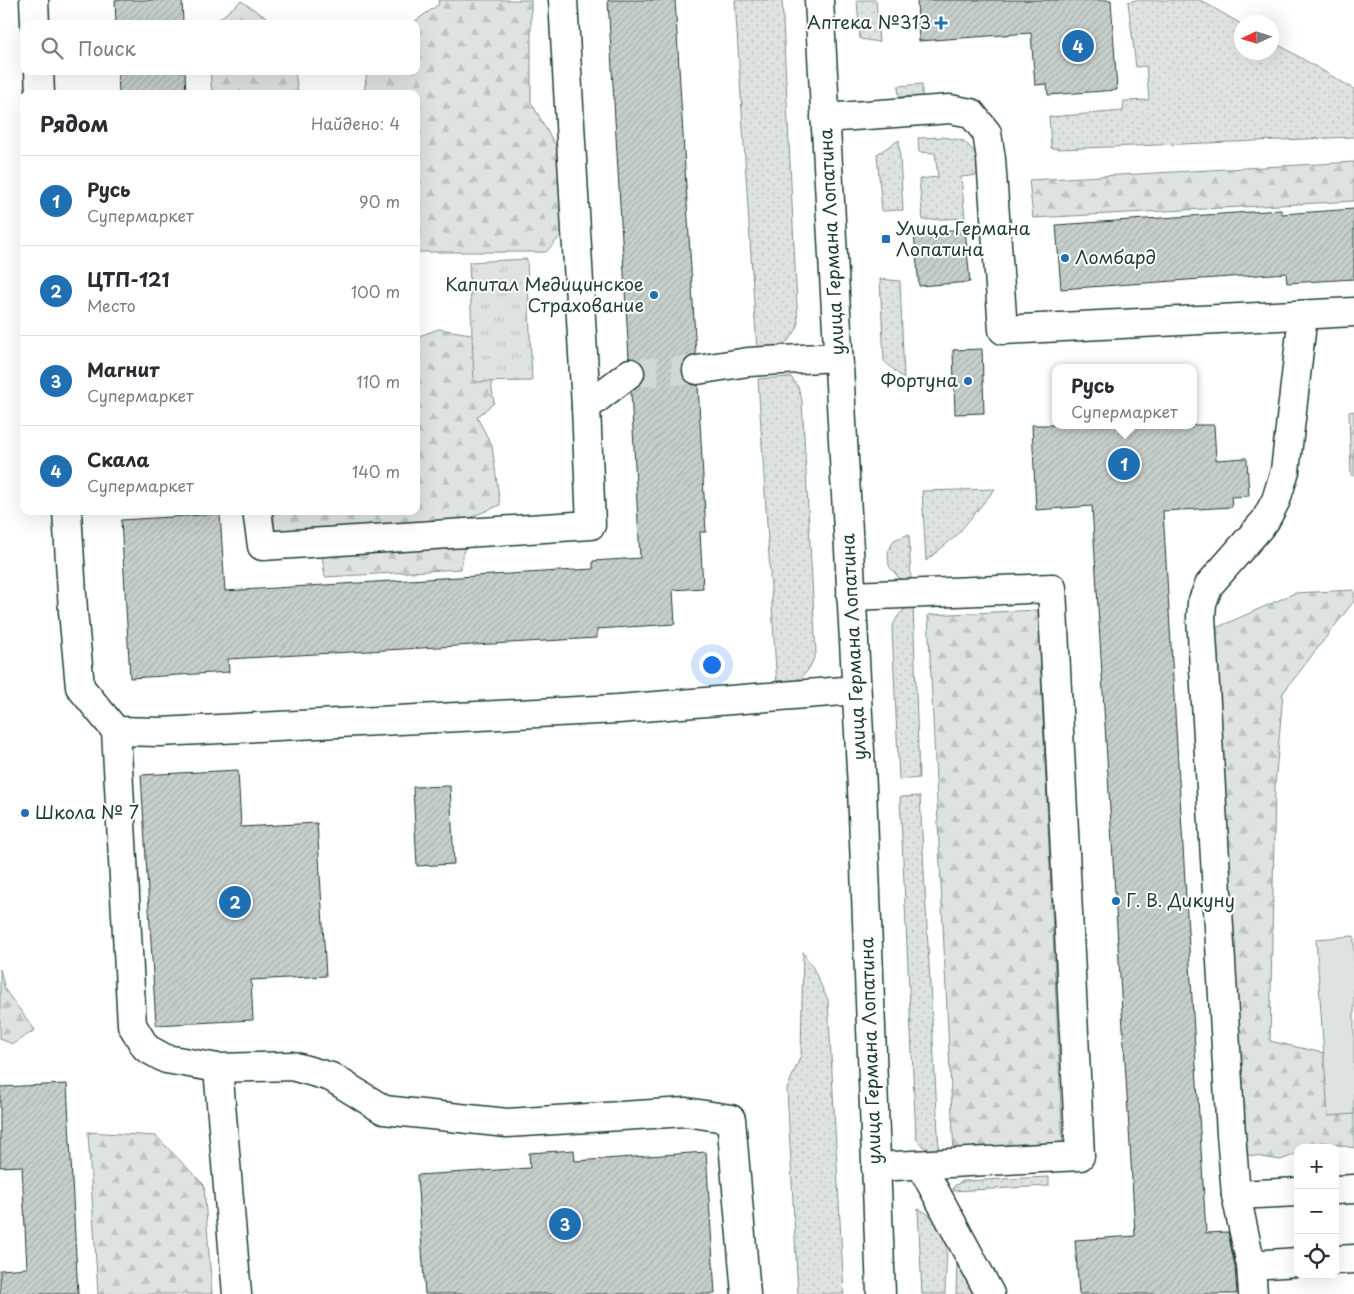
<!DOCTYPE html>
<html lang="ru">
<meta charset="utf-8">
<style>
:root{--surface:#fff;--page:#f2f2f3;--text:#2b2b33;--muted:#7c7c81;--line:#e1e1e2;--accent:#1f6fb2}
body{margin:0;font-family:"Playpen Sans",sans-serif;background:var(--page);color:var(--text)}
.controls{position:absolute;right:15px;bottom:15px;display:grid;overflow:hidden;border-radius:10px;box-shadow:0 5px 20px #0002}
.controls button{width:45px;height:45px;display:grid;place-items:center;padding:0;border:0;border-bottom:1px solid var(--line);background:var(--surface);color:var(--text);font:25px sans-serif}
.compass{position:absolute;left:1234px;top:15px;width:45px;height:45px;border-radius:50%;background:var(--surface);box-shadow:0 5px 20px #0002;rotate:266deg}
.you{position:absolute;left:711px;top:664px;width:18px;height:18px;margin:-12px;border:4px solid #fff;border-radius:50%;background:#1a73e8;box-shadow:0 0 0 8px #1a73e833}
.badge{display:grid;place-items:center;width:32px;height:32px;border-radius:50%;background:var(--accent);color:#fff;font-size:16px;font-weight:700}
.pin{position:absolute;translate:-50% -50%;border:2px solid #fff;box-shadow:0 1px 5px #0006}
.popup{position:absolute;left:1052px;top:364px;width:145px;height:65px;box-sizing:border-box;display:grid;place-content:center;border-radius:10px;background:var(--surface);filter:drop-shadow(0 1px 4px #0005);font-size:16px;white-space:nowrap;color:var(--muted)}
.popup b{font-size:19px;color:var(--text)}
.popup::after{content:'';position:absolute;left:50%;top:100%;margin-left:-10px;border:10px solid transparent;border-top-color:var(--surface)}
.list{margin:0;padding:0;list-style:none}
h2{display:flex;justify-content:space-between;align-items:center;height:65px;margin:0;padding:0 20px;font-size:21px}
h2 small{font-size:16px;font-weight:400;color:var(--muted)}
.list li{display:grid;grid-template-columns:32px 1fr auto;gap:15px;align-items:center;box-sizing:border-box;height:90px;padding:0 20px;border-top:1px solid var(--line)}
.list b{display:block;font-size:19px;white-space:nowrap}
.list p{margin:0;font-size:16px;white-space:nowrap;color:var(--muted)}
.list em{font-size:16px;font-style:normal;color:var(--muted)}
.icon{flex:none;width:28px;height:28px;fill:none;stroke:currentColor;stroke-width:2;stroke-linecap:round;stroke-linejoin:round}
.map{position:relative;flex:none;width:1354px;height:1294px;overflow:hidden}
.search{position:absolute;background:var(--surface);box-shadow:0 5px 20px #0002;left:20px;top:20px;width:400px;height:55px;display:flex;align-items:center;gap:12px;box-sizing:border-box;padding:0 18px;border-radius:10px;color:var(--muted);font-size:19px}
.panel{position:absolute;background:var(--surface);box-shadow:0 5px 20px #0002;left:20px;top:90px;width:400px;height:425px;border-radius:10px}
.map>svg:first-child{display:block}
</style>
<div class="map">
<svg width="1354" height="1294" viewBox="0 0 1354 1294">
<defs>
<pattern id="grass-dots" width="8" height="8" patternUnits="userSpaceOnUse" patternTransform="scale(1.25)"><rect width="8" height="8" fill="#dee3e2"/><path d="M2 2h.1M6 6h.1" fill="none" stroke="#bec4c2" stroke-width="1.8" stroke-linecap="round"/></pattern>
<pattern id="forest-firs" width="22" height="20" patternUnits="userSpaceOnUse" patternTransform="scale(1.25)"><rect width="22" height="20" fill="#dee3e2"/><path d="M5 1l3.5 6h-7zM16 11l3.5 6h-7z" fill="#bec4c2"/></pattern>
<pattern id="park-tufts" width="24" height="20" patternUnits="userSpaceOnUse" patternTransform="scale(1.25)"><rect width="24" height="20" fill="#dee3e2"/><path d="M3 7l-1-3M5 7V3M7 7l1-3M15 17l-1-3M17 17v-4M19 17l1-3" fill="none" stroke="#bec4c2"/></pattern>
<pattern id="building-hatch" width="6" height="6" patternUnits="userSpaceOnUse" patternTransform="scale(1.25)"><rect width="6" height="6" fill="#c7cfcc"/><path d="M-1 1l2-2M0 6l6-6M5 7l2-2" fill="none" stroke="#aab3b0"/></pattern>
</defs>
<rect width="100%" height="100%" fill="#fff"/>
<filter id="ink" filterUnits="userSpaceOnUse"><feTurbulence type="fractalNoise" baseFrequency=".02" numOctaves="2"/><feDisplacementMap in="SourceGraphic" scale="10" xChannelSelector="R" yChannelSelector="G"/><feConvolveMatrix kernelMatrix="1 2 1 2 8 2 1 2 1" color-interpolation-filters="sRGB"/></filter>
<g filter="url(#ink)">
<g fill="url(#grass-dots)" stroke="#7e908b">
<path d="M735,0H782L798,326C788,346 778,350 757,352Z"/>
<polygon points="857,0 876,0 879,42 860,39"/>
<polygon points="1136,0 1200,0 1241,24 1242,52 1272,52 1272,41 1354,89 1354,137 1060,149 1051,148 1049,117 1123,111 1124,101 1149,100 1146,66 1136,67 1128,2"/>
<polygon points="922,84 922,99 912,96 899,97 898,86"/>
<polygon points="943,137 964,141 976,153 978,175 961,177 965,218 923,220 919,179 938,177 935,153 919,152 918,138"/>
<polygon points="899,140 903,210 882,211 877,154"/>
<polygon points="880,279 900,281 904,379 884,361"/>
<path d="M791,377L798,387L802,400L816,653C808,675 800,683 777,687L758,379Z"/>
<polygon points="995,489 956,536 926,561 922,491"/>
<polygon points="909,534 911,582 900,579 889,566 888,552 894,540"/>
<path d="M913,604L919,778L899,780L892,629C896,616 901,611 913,604Z"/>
<path d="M920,796L939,1151C927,1150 922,1148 916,1138L900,797Z"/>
<polygon points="803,952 812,966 828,1000 844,1294 798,1294 787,1089 801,1055"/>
<polygon points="1049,1177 1049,1186 953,1191 954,1186 963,1181"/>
<path d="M918,1209C931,1213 942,1226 946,1239C948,1250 945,1281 945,1294H922Z"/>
<polygon points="957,1262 974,1294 956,1294"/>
</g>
<g fill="url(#forest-firs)" stroke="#7e908b">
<polygon points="439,0 531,0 531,102 589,205 546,252 416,252 416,94 364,94 367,71 416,71 416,24 411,24 438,5"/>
<polygon points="241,1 276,24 213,24"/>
<polygon points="210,71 295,71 298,94 212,94"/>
<polygon points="1354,162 1354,201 1033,218 1029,180"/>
<polygon points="439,329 484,336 494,403 477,417 492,446 500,505 469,518 461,569 325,577 318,529 274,533 274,511 416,511 416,337"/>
<polygon points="1354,411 1354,476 1351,475 1349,412"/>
<polygon points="1354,590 1354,601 1283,693 1275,786 1270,1041 1350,1059 1354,1104 1354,1148 1323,1142 1309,1148 1298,1148 1298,1153 1281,1160 1222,1151 1214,1014 1216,628 1295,593"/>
<polygon points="1038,610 1063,1150 954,1155 928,615"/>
<polygon points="0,969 5,990 35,1030 13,1044 0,1039"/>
<polygon points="88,1132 156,1136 204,1185 212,1294 98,1294"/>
</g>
<polygon fill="url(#park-tufts)" stroke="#7e908b" points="527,259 532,381 474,382 469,262"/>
<polygon fill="#dee3e2" stroke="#7e908b" points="1354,936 1354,1114 1328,1116 1316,939"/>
<g fill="url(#building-hatch)" stroke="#1f3d34">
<polygon points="115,0 182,0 183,24 116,24"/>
<polygon points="608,0 675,0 696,354 687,358 682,365 682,372 685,380 691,384 698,385 706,532 700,532 703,588 673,590 675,624 597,629 597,638 228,659 229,672 130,678 121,520 220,514 225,591 593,569 593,561 640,558 631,392 644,379 645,371 642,363 636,359 629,358"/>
<polygon points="917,0 1111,0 1117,90 1048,95 1047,84 1035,85 1031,33 919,41"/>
<polygon points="118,71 185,71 186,94 119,94"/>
<polygon points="1354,209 1354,279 1287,283 1286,273 1061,289 1056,225 1281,210 1282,214"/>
<polygon points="965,229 970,282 919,286 914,233"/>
<polygon points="982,349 984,413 955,414 953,350"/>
<polygon points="1032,425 1214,425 1216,460 1246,458 1247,460 1249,496 1231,497 1232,507 1163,511 1206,1233 1228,1232 1235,1267 1237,1294 1079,1294 1075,1240 1135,1236 1133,1196 1092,506 1036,510"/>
<polygon points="238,770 241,827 317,823 326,976 251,980 253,1020 156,1025 141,775"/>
<polygon points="450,786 454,864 417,866 413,787"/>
<polygon points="67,1084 78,1294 0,1294 0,1270 27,1268 22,1166 0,1167 0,1087"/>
<polygon points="574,1150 575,1161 706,1152 715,1294 425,1294 417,1175 530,1168 529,1153"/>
</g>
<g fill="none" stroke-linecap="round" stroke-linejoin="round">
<polyline stroke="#d2d8d6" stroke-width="28" stroke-dasharray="28 14" stroke-linecap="butt" points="630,373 697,370"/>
<g stroke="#1f3d34" stroke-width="31">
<g id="minor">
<polyline points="34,0 35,24"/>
<polyline points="819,0 862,788 881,1294"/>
<polyline points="39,71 40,94"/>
<polyline points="825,118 950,109 971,113 987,133 991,159 1003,330 1354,312"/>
<polyline points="697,370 748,362 838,357"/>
<polyline points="586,407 630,373"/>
<polyline points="67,511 73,611 80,687 116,731 132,1025 146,1048 166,1059 218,1068 237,1294"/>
<polyline points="257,511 262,546 591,525 586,407 563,0"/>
<polyline points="851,596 1052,588 1080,1156 876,1167"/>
<polyline points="116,731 160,732 618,709 856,690"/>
<polyline points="218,1068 292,1066 331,1077 384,1110 507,1123 686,1112 731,1119 746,1294"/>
<polyline points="921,1165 990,1294"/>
<polyline points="1335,1190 1354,1189"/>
<polyline points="1236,1195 1298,1192"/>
<polyline points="1335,1260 1354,1259"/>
<polyline points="1251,1265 1298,1262"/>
<polyline points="1253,1294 1251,1265 1236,1195 1231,1134 1201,617 1202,603 1209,585 1265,521 1276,500 1285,471 1303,315"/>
</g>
</g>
<use href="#minor" stroke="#fff" stroke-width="28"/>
</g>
</g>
<g fill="#1f6fb2" stroke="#fff" stroke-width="2">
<path d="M938.5 15.5h5v5h5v5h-5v5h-5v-5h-5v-5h5z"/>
<rect x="881" y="234" width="10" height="10" rx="2.5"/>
<circle cx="1065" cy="258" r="5"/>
<circle cx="654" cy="295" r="5"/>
<circle cx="968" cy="381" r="5"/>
<circle cx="25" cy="813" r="5"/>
<circle cx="1116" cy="901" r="5"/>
</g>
<g text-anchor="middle" stroke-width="4" stroke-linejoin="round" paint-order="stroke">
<g font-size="18" fill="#1f3d34" stroke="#fff" text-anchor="start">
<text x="931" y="29" text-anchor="end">Аптека №313</text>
<text x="896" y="235">Улица Германа<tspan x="896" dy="21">Лопатина</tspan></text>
<text x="1075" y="264">Ломбард</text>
<text x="644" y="291" text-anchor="end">Капитал Медицинское<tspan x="644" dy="21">Страхование</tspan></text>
<text x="958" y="387" text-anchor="end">Фортуна</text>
<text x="35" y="819">Школа № 7</text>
<text x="1126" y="907">Г. В. Дикуну</text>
</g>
<g font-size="18" fill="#1f3d34" stroke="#fff">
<text transform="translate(832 242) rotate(-93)" y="6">улица Германа Лопатина</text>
<text transform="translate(854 647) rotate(-93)" y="6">улица Германа Лопатина</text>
<text transform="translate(871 1051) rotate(-92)" y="6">улица Германа Лопатина</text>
</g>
</g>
</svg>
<div class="controls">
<button>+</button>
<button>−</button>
<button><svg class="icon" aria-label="locate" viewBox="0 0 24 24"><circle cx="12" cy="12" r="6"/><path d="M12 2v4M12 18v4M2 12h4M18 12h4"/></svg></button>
</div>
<svg class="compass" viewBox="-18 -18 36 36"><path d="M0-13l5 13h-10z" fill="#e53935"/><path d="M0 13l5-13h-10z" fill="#7c7c81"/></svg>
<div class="you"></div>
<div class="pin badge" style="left:1124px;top:464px">1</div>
<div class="popup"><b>Русь</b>Супермаркет</div>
<div class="pin badge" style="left:235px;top:902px">2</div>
<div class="pin badge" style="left:565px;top:1224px">3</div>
<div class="pin badge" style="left:1078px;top:46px">4</div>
<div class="search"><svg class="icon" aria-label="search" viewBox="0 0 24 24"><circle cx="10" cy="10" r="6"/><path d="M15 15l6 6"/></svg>Поиск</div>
<section class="panel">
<h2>Рядом<small>Найдено: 4</small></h2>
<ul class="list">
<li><span class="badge">1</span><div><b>Русь</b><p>Супермаркет</p></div><em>90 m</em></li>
<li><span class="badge">2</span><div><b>ЦТП-121</b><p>Место</p></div><em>100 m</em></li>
<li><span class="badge">3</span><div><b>Магнит</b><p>Супермаркет</p></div><em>110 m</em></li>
<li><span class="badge">4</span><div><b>Скала</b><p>Супермаркет</p></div><em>140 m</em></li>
</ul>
</section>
</div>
